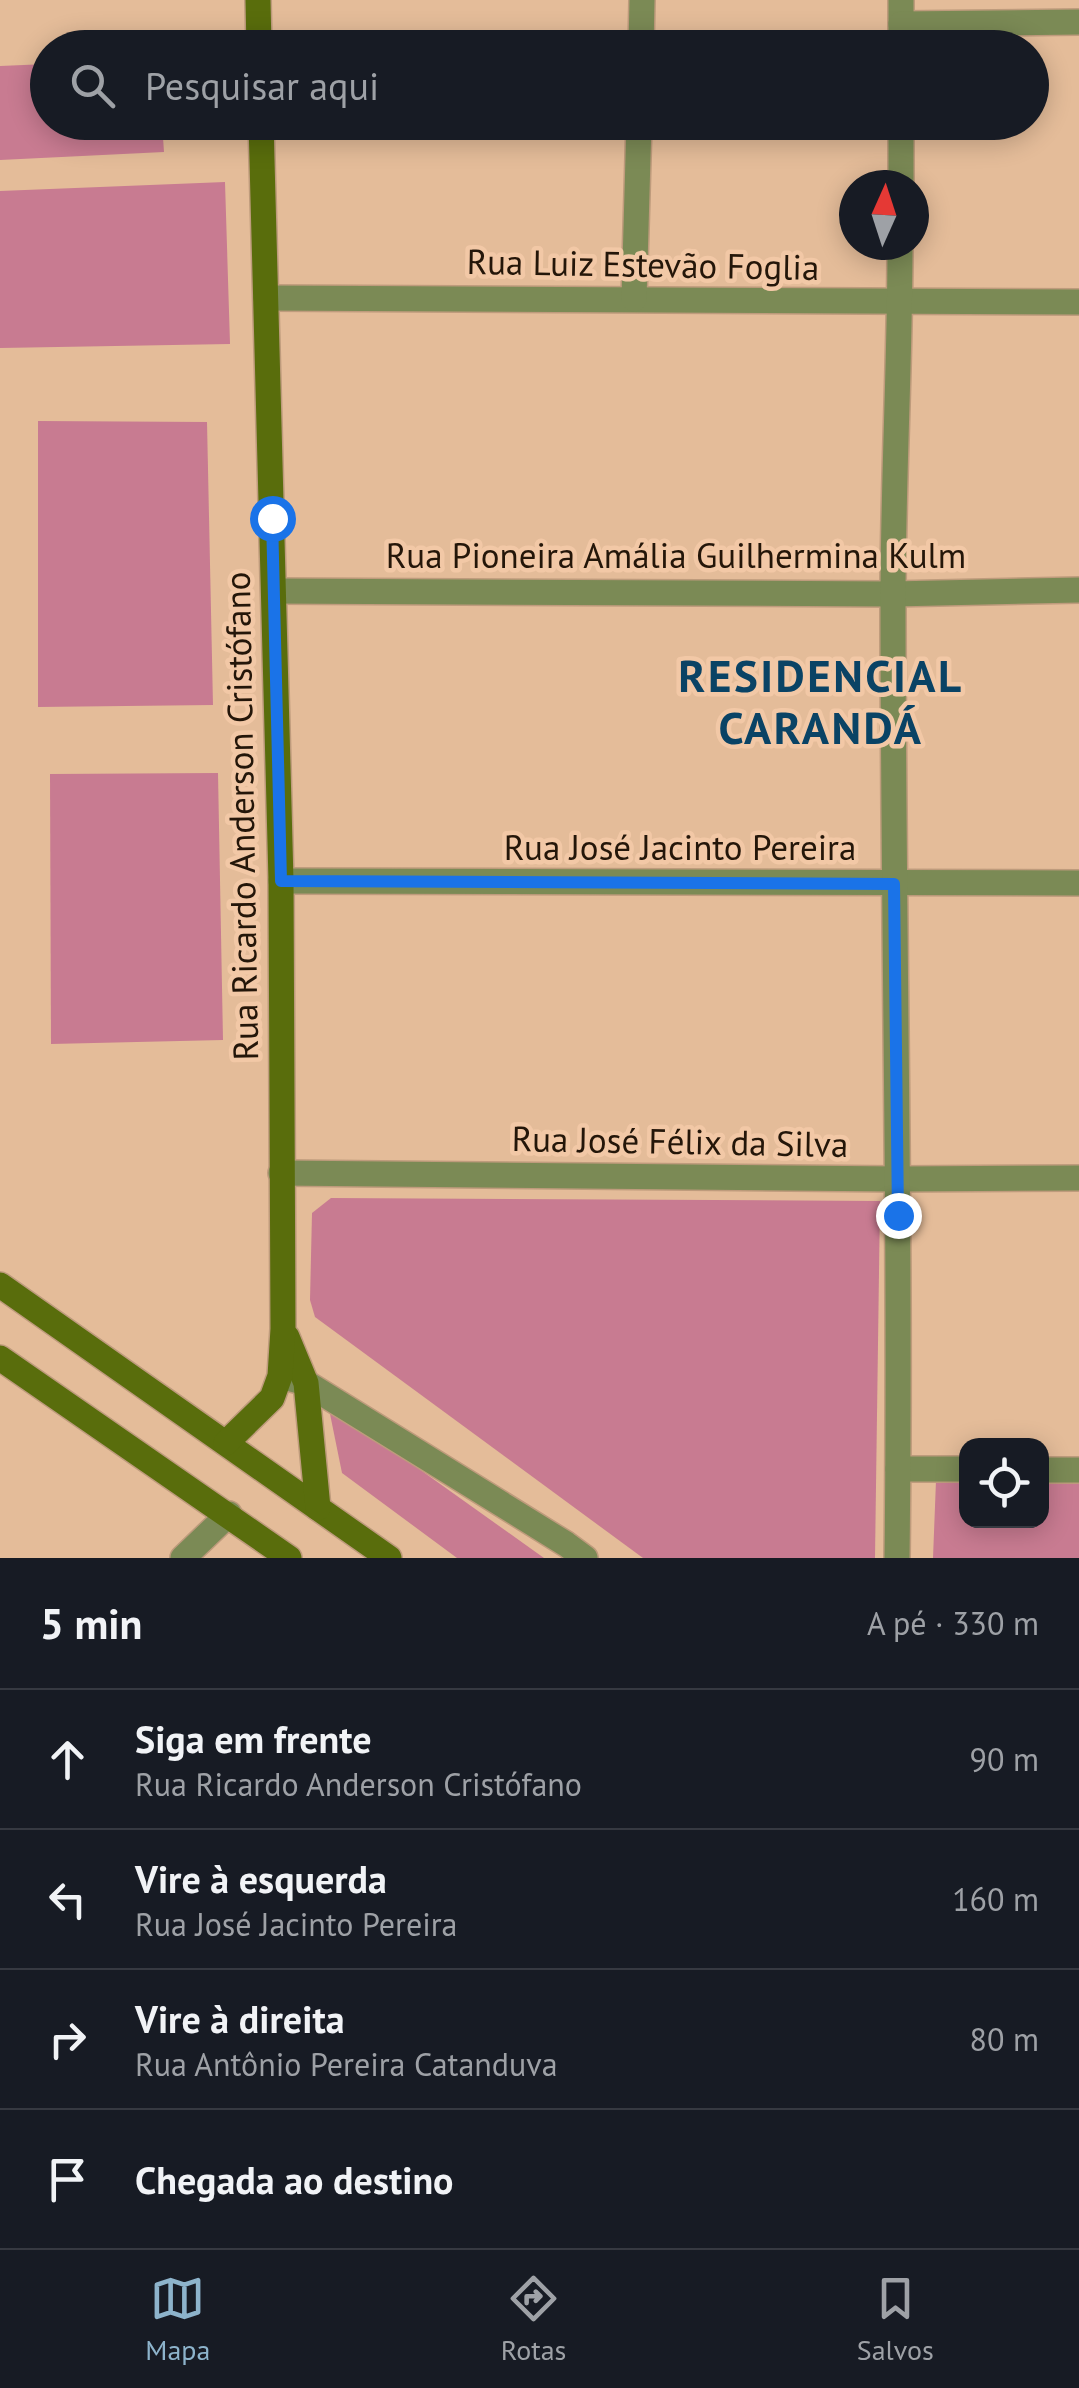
<!DOCTYPE html>
<html lang="pt">
<meta charset="utf-8">
<style>
:root{--surface:#171b24;--page:#242831;--text:#f1f3f6;--muted:#9ea1a6;--line:#363941;--accent:#8db3cb}
body{margin:0;font-family:"PT Sans",sans-serif;background:var(--page);color:var(--text)}
.controls{position:absolute;right:30px;bottom:30px;display:grid;overflow:hidden;border-radius:20px;box-shadow:0 5px 25px #0003}
.controls button{width:90px;height:90px;display:grid;place-items:center;padding:0;border:0;border-bottom:2px solid var(--line);background:var(--surface);color:var(--text);font:50px sans-serif}
.compass{position:absolute;left:839px;top:170px;width:90px;height:90px;border-radius:50%;background:var(--surface);box-shadow:0 5px 25px #0003;rotate:3deg}
.stop{position:absolute;width:30px;height:30px;margin:-22px;border:8px solid #1a73e8;border-radius:50%;background:#fff}
.stop.end{background:#1a73e8;border-color:#fff;box-shadow:0 2px 10px #0008}
.list{margin:0;padding:0;list-style:none}
h2{display:flex;justify-content:space-between;align-items:center;height:130px;margin:0;padding:0 40px;font-size:42px}
h2 small{font-size:32px;font-weight:400;color:var(--muted)}
.list li{display:grid;grid-template-columns:65px 1fr auto;gap:30px;align-items:center;box-sizing:border-box;height:140px;padding:0 40px;border-top:2px solid var(--line)}
.list b{display:block;font-size:38px;white-space:nowrap}
.list p{margin:0;font-size:32px;white-space:nowrap;color:var(--muted)}
.list em{font-size:32px;font-style:normal;color:var(--muted)}
.icon{flex:none;width:55px;height:55px;fill:none;stroke:currentColor;stroke-width:2;stroke-linecap:round;stroke-linejoin:round}
.map{position:relative;flex:none;width:1079px;height:1558px;overflow:hidden}
.search{position:absolute;background:var(--surface);box-shadow:0 5px 25px #0003;left:30px;right:30px;top:30px;height:110px;display:flex;align-items:center;gap:25px;box-sizing:border-box;padding:0 35px;border-radius:55px;color:var(--muted);font-size:38px}
.sheet{height:690px;background:var(--surface)}
nav{display:flex;justify-content:space-around;align-items:center;box-sizing:border-box;height:140px;border-top:2px solid var(--line);background:var(--surface);font-size:28px;color:var(--muted)}
nav a{display:grid;justify-items:center;gap:5px}
nav .on{color:var(--accent)}
.map>svg:first-child{display:block}
</style>
<div class="map">
<svg width="1079" height="1558" viewBox="0 0 1079 1558">
<rect width="100%" height="100%" fill="#e4bc99"/>
<g fill="#c87b91">
<polygon points="47,64 48,122 162,123 164,152 0,160 0,66"/>
<polygon points="225,182 230,344 0,348 0,191"/>
<polygon points="38,421 207,422 213,705 38,707"/>
<polygon points="218,773 223,1040 51,1044 50,774"/>
<polygon points="331,1198 880,1201 875,1558 643,1558 315,1317 310,1300 312,1213"/>
<polygon points="328,1404 544,1558 457,1558 342,1473"/>
<polygon points="936,1481 966,1481 966,1520 1042,1520 1042,1482 1079,1482 1079,1558 933,1558"/>
</g>
<g fill="none" stroke-linecap="round" stroke-linejoin="round">
<g stroke="#be9b7c" stroke-width="28">
<g id="street">
<polyline points="901,0 901,48"/>
<polyline points="901,24 1079,22"/>
<polyline points="641,48 642,0"/>
<polyline points="901,185 901,122"/>
<polyline points="266,298 1079,302"/>
<polyline points="634,299 639,122"/>
<polyline points="274,591 893,594 1079,590"/>
<polyline points="281,881 1079,883"/>
<polyline points="281,1173 898,1179 1079,1178"/>
<polyline points="291,1379 306,1383 566,1544 585,1558"/>
<polyline points="898,1469 966,1469"/>
<polyline points="1042,1470 1079,1470"/>
<polyline points="183,1558 229,1514"/>
<path d="M897,1558C901,1238 893,919 893,600C893,481 900,363 900,245"/>
</g>
</g>
<g stroke="#be9b7c" stroke-width="28">
<g id="secondary">
<polyline points="258,0 259,48"/>
<polyline points="0,1285 389,1558"/>
<polyline points="287,1337 306,1383 318,1508"/>
<polyline points="0,1358 289,1558"/>
<polyline points="226,1443 272,1398 280,1376 283,1329 281,881 261,122"/>
</g>
</g>
<use href="#street" stroke="#7b8a55" stroke-width="25"/>
<use href="#secondary" stroke="#596d0c" stroke-width="25"/>
</g>
<g fill="none" stroke-linecap="round" stroke-linejoin="round">
<polyline stroke="#1a73e8" stroke-width="12" points="272,518 281,881 894,884 898,1215"/>
</g>
<g text-anchor="middle" stroke-width="9" stroke-linejoin="round" paint-order="stroke">
<g font-size="35" fill="#241609" stroke="#f2c8a6">
<text transform="translate(643 265) rotate(1)" y="12">Rua Luiz Estevão Foglia</text>
<text x="676" y="568">Rua Pioneira Amália Guilhermina Kulm</text>
<text transform="translate(242 816) rotate(-91)" y="12">Rua Ricardo Anderson Cristófano</text>
<text x="680" y="860">Rua José Jacinto Pereira</text>
<text transform="translate(680 1142) rotate(1)" y="12">Rua José Félix da Silva</text>
</g>
<g font-size="45" font-weight="bold" letter-spacing="2.5" fill="#0a4365" stroke="#f2c8a6">
<text x="821" y="692">RESIDENCIAL<tspan x="821" dy="52">CARANDÁ</tspan></text>
</g>
</g>
</svg>
<div class="controls">
<button><svg class="icon" aria-label="locate" viewBox="0 0 24 24"><circle cx="12" cy="12" r="6"/><path d="M12 2v4M12 18v4M2 12h4M18 12h4"/></svg></button>
</div>
<svg class="compass" viewBox="-18 -18 36 36"><path d="M0-13l5 13h-10z" fill="#e53935"/><path d="M0 13l5-13h-10z" fill="#9ea1a6"/></svg>
<div class="stop" style="left:272px;top:518px"></div>
<div class="stop end" style="left:898px;top:1215px"></div>
<div class="search"><svg class="icon" aria-label="search" viewBox="0 0 24 24"><circle cx="10" cy="10" r="6"/><path d="M15 15l6 6"/></svg>Pesquisar aqui</div>
</div>
<section class="sheet">
<h2>5 min<small>A pé · 330 m</small></h2>
<ul class="list">
<li><svg class="icon" aria-label="ahead" viewBox="0 0 24 24"><path d="M12 20V5M6 11l6-6 6 6"/></svg><div><b>Siga em frente</b><p>Rua Ricardo Anderson Cristófano</p></div><em>90 m</em></li>
<li><svg class="icon" aria-label="left" viewBox="0 0 24 24"><path d="M17 20v-9H6M10 6l-5 5 5 5"/></svg><div><b>Vire à esquerda</b><p>Rua José Jacinto Pereira</p></div><em>160 m</em></li>
<li><svg class="icon" aria-label="right" viewBox="0 0 24 24"><path d="M7 20v-9h11M14 6l5 5-5 5"/></svg><div><b>Vire à direita</b><p>Rua Antônio Pereira Catanduva</p></div><em>80 m</em></li>
<li><svg class="icon" aria-label="arrive" viewBox="0 0 24 24"><path d="M6 21V4h12l-3 4 3 4H6"/></svg><div><b>Chegada ao destino</b></div></li>
</ul>
</section>
<nav>
<a class="on"><svg class="icon" aria-label="map" viewBox="0 0 24 24"><path d="M3 6l6-2 6 2 6-2v14l-6 2-6-2-6 2zM9 4v14M15 6v14"/></svg>Mapa</a>
<a><svg class="icon" aria-label="directions" viewBox="0 0 24 24"><path d="M12 3l9 9-9 9-9-9zM9 14v-3h6M13 9l2 2-2 2"/></svg>Rotas</a>
<a><svg class="icon" aria-label="saved" viewBox="0 0 24 24"><path d="M7 4h10v16l-5-4-5 4z"/></svg>Salvos</a>
</nav>
